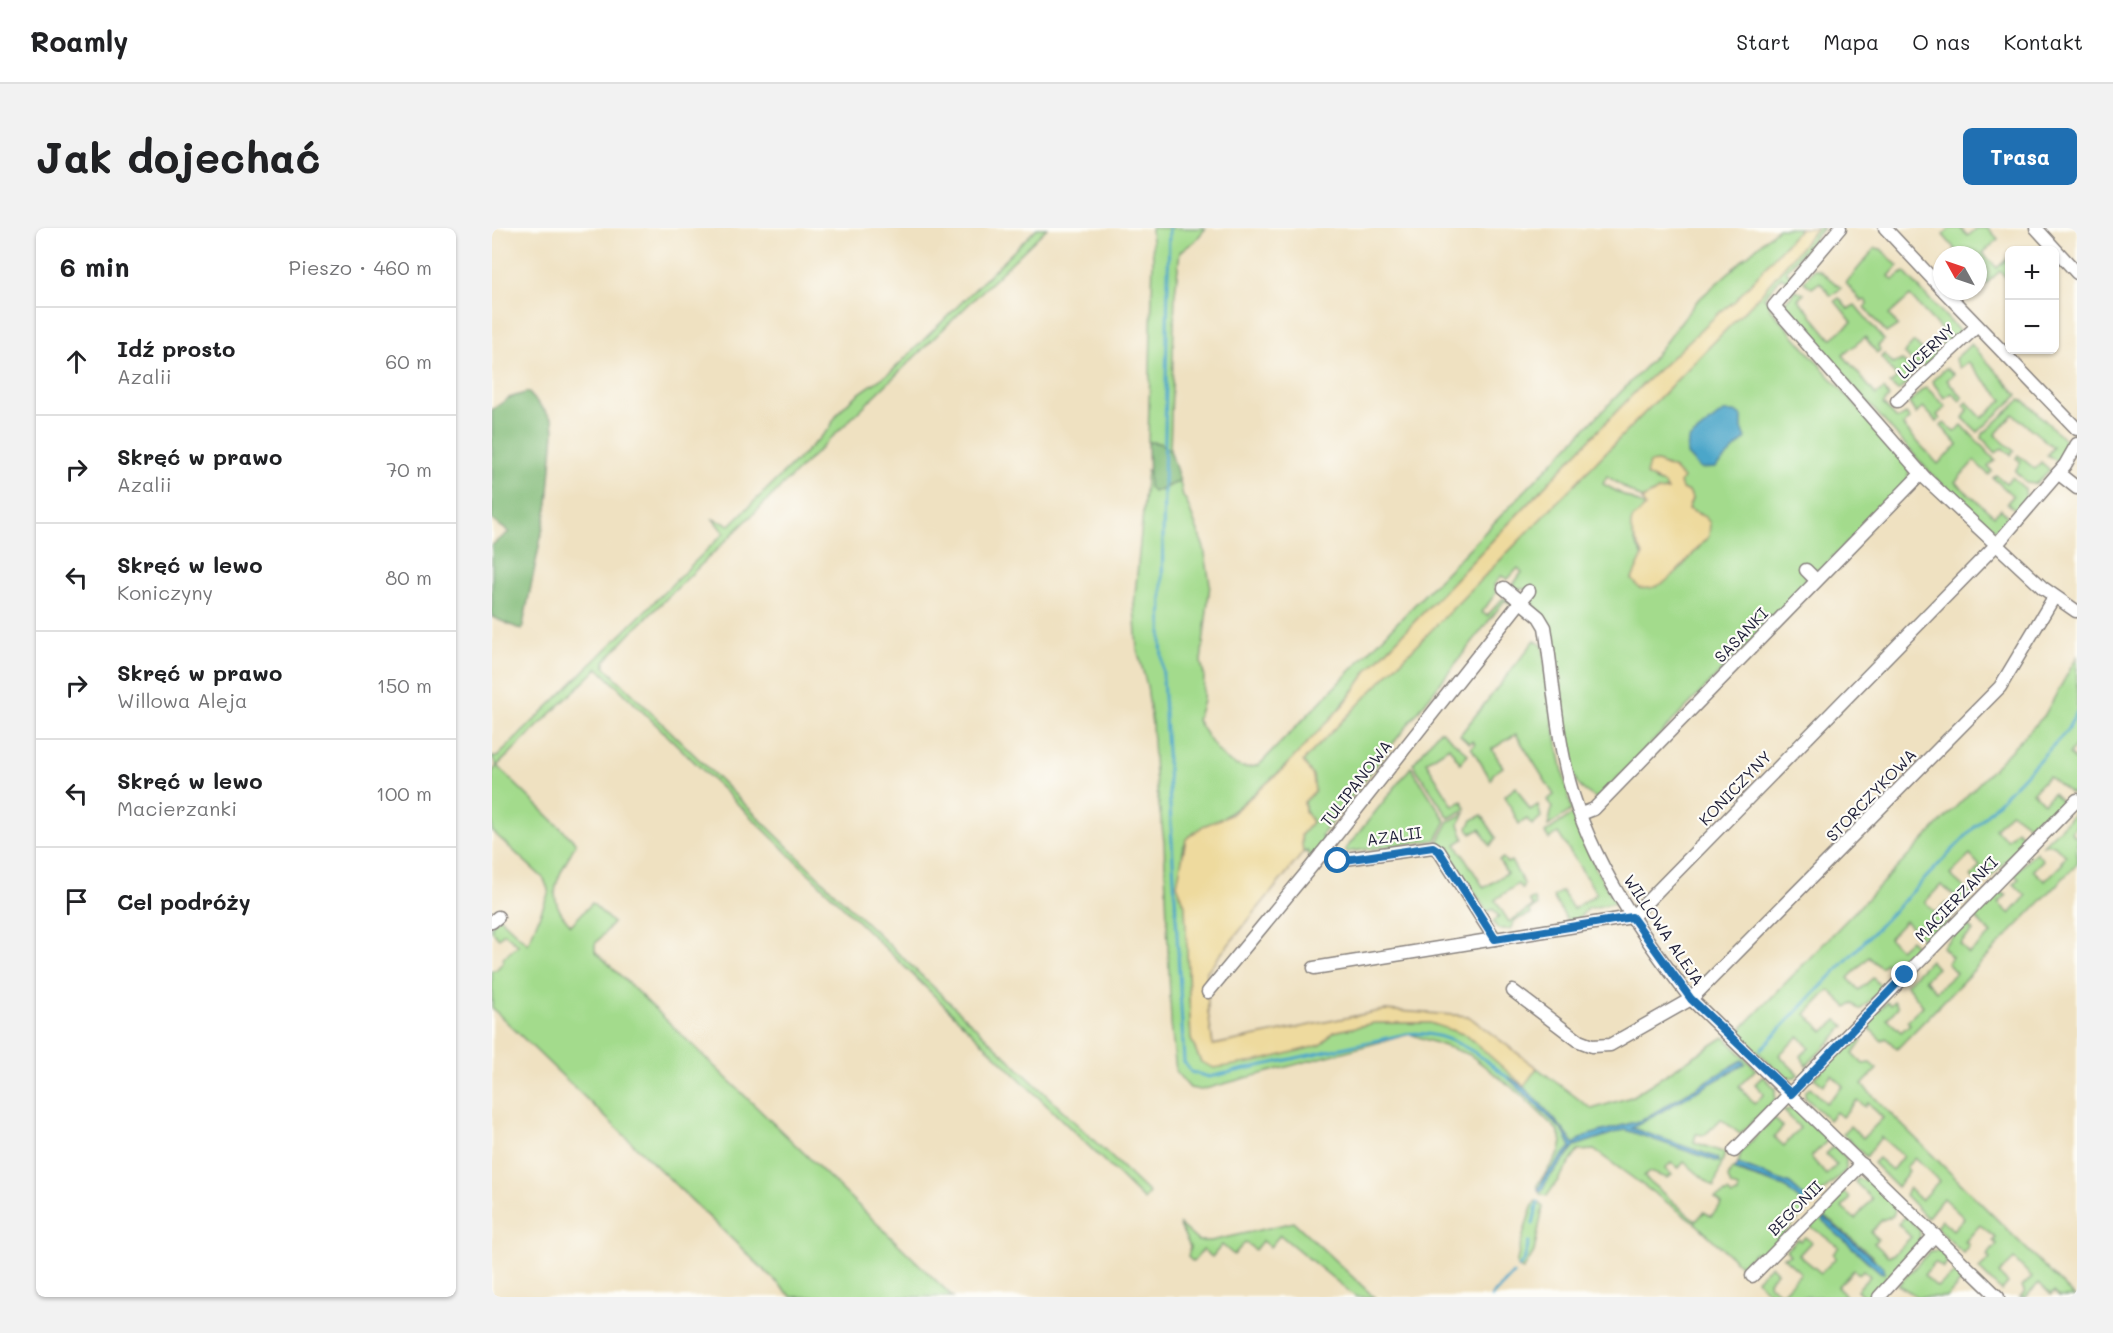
<!DOCTYPE html>
<html lang="pl">
<meta charset="utf-8">
<style>
:root{--surface:#fff;--page:#f2f2f2;--text:#202124;--muted:#757577;--line:#e0e0e0;--accent:#1f6fb2}
body{margin:0;font-family:Mali,sans-serif;background:var(--page);color:var(--text)}
.controls{position:absolute;right:18px;top:18px;display:grid;overflow:hidden;border-radius:9px;box-shadow:0 2px 4px #0004}
.controls button{width:54px;height:54px;display:grid;place-items:center;padding:0;border:0;border-bottom:2px solid var(--line);background:var(--surface);color:var(--text);font:30px sans-serif}
.compass{position:absolute;left:1441px;top:18px;width:54px;height:54px;border-radius:50%;background:var(--surface);box-shadow:0 2px 4px #0004;rotate:310deg}
.stop{position:absolute;width:18px;height:18px;margin:-14px;border:4px solid #1f6fb2;border-radius:50%;background:#fff}
.stop.end{background:#1f6fb2;border-color:#fff;box-shadow:0 2px 6px #0008}
.list{margin:0;padding:0;list-style:none}
h2{display:flex;justify-content:space-between;align-items:center;height:78px;margin:0;padding:0 24px;font-size:26px}
h2 small{font-size:20px;font-weight:400;color:var(--muted)}
.list li{display:grid;grid-template-columns:39px 1fr auto;gap:18px;align-items:center;box-sizing:border-box;height:108px;padding:0 24px;border-top:2px solid var(--line)}
.list b{display:block;font-size:22px;white-space:nowrap}
.list p{margin:0;font-size:20px;white-space:nowrap;color:var(--muted)}
.list em{font-size:20px;font-style:normal;color:var(--muted)}
.icon{flex:none;width:33px;height:33px;fill:none;stroke:currentColor;stroke-width:2;stroke-linecap:round;stroke-linejoin:round}
.map{position:relative;flex:none;width:1585px;height:1069px;overflow:hidden;border-radius:9px}
header{display:flex;align-items:center;gap:36px;box-sizing:border-box;height:84px;padding:0 30px;background:var(--surface);border-bottom:2px solid var(--line)}
header strong{font-size:28px}
nav{display:flex;gap:33px;margin-inline-start:auto;font-size:21px}
.intro{display:flex;align-items:center;justify-content:space-between;box-sizing:border-box;height:144px;padding:0 36px}
h1{margin:0;font-size:42px}
.button{padding:15px 27px;border-radius:9px;background:var(--accent);color:#fff;font-size:21px;font-weight:700}
main{display:flex;gap:36px;padding:0 36px}
aside{flex:1;background:var(--surface);border-radius:9px;box-shadow:0 2px 4px #0004}
.map>svg:first-child{display:block}
</style>
<header>
<strong>Roamly</strong>
<nav><a>Start</a><a>Mapa</a><a>O nas</a><a>Kontakt</a></nav>
</header>
<div class="intro"><h1>Jak dojechać</h1><a class="button">Trasa</a></div>
<main>
<aside>
<h2>6 min<small>Pieszo · 460 m</small></h2>
<ul class="list">
<li><svg class="icon" aria-label="ahead" viewBox="0 0 24 24"><path d="M12 20V5M6 11l6-6 6 6"/></svg><div><b>Idź prosto</b><p>Azalii</p></div><em>60 m</em></li>
<li><svg class="icon" aria-label="right" viewBox="0 0 24 24"><path d="M7 20v-9h11M14 6l5 5-5 5"/></svg><div><b>Skręć w prawo</b><p>Azalii</p></div><em>70 m</em></li>
<li><svg class="icon" aria-label="left" viewBox="0 0 24 24"><path d="M17 20v-9H6M10 6l-5 5 5 5"/></svg><div><b>Skręć w lewo</b><p>Koniczyny</p></div><em>80 m</em></li>
<li><svg class="icon" aria-label="right" viewBox="0 0 24 24"><path d="M7 20v-9h11M14 6l5 5-5 5"/></svg><div><b>Skręć w prawo</b><p>Willowa Aleja</p></div><em>150 m</em></li>
<li><svg class="icon" aria-label="left" viewBox="0 0 24 24"><path d="M17 20v-9H6M10 6l-5 5 5 5"/></svg><div><b>Skręć w lewo</b><p>Macierzanki</p></div><em>100 m</em></li>
<li><svg class="icon" aria-label="arrive" viewBox="0 0 24 24"><path d="M6 21V4h12l-3 4 3 4H6"/></svg><div><b>Cel podróży</b></div></li>
</ul>
</aside>
<div class="map">
<svg width="1585" height="1069" viewBox="0 0 1585 1069">
<rect width="100%" height="100%" fill="#fdfcf7"/>
<filter id="ink" filterUnits="userSpaceOnUse"><feTurbulence type="fractalNoise" baseFrequency=".0167" numOctaves="2"/><feDisplacementMap in="SourceGraphic" scale="12" xChannelSelector="R" yChannelSelector="G"/><feConvolveMatrix kernelMatrix="1 2 1 2 8 2 1 2 1" color-interpolation-filters="sRGB"/></filter>
<filter id="wash" filterUnits="userSpaceOnUse"><feTurbulence type="fractalNoise" baseFrequency=".008" numOctaves="4" result="noise"/><feDisplacementMap in="SourceGraphic" scale="24" xChannelSelector="R" yChannelSelector="G"/><feGaussianBlur stdDeviation="1.35" result="paint"/><feColorMatrix in="noise" values="0 0 0 0 0 0 0 0 0 0 0 0 0 0 0 0 0 1.4 0 .05"/><feComposite in="paint" operator="in"/></filter>
<g filter="url(#wash)">
<rect width="100%" height="100%" fill="#efe1c1"/>
<g fill="#a3db8c" stroke="#627e64" stroke-width="1.5" fill-rule="evenodd">
<path d="M545,0H555L140,404L113,433V439L342,664L657,965L652,972L106,440L5,538L84,615C68,648 49,667 79,697L100,675L121,695L103,716V723L461,1069H300L0,780V742H4L12,733L10,731L26,717L12,705L7,710L0,703V697L7,689L36,716L57,664L52,651L0,603V544L5,538L0,529H5L232,305L221,291L238,297L338,200C348,173 378,159 400,143Z"/>
<polygon points="659,0 714,0 703,13 688,24 683,66 678,222 667,215 656,214 661,30"/>
<path d="M1286,0H1308L1243,73L1227,85L1147,160L877,441C828,512 763,571 691,618C691,639 682,657 693,677L699,811L709,834L829,817L841,804L882,795H938L974,807L1032,857L1045,840L1100,881L1139,869L1232,809L1264,841L1247,858L1262,876L1272,866L1263,856L1271,848L1283,860V872L1248,906L1229,891L1213,907L1204,906L1202,914L1233,925L1222,959L1192,934L1187,940L1179,935L1173,941L1180,947L1175,950L1157,944L1152,949L1204,993L1212,984L1219,988L1230,976L1223,970L1236,964L1240,968L1246,966V960L1239,958L1236,950L1239,942L1244,940L1243,943L1293,959L1315,979L1312,981L1314,983L1269,1029L1263,1024L1249,1038L1202,994L1102,922L1086,923L1055,968L1048,966L1045,957L1068,924L1070,913L1065,902L1027,865L978,827L918,806L709,862L698,860L684,844L679,795L672,613L663,547L660,496L655,458L645,421L642,378L655,242L658,244L657,259L667,263L688,253L691,269L694,272L712,320L718,356L709,434L712,447L711,473L705,492C719,514 736,549 767,537L1158,134L1204,74Z"/>
<path d="M1325,0H1331L1294,43L1299,48L1296,53L1289,49L1272,70L1278,75L1276,78L1418,240L1415,253L1330,341L1314,343L1313,357L1105,571C1098,565 1090,564 1085,554C1058,495 1086,426 1039,374L1040,368L1034,361H1024L1021,357L1030,344L1026,340L1016,351L1009,348L1002,357L1004,365L990,384L995,388L1011,370L1020,373V377L1013,372L829,608L834,613L820,631L815,623L811,625L809,607L820,594C818,588 812,584 813,577C814,555 829,556 811,533L1267,68ZM1165,234L1182,241L1190,261L1198,265L1200,271L1196,281L1208,286L1217,308L1186,343L1140,351L1151,328L1144,317L1139,298L1154,279L1111,256L1115,248L1150,271L1165,263L1176,262L1172,256L1163,253Z"/>
<polygon points="1458,0 1468,0 1476,8 1485,0 1496,0 1506,11 1491,25 1505,40 1517,29 1517,53 1508,43 1494,56 1486,48 1486,27 1468,27 1451,7"/>
<polygon points="1383,20 1389,21 1406,38 1397,48 1401,52 1412,44 1470,106 1458,117 1450,116 1447,112 1453,106 1418,68 1397,87 1406,97 1394,105 1373,79 1376,76 1373,72 1369,73 1354,55"/>
<polygon points="1322,41 1326,41 1349,60 1339,68 1328,54 1320,60 1312,54"/>
<polygon points="1304,62 1312,66 1306,71 1339,111 1360,94 1343,73 1347,70 1356,81 1363,77 1392,112 1386,118 1388,122 1385,125 1373,109 1351,127 1384,167 1392,161 1397,169 1391,176 1405,191 1414,186 1418,191 1411,198 1446,236 1466,217 1449,198 1452,195 1462,204 1470,197 1503,232 1496,239 1500,243 1497,247 1482,233 1463,254 1502,288 1509,281 1516,289 1508,301 1500,301 1439,246 1294,82 1293,74"/>
<polygon points="1422,114 1433,125 1440,119 1443,123 1442,132 1434,140 1428,134 1424,138 1412,125"/>
<polygon points="1479,116 1526,167 1486,204 1471,190 1476,182 1472,177 1475,174 1490,190 1511,172 1476,134 1468,140 1463,131"/>
<polygon points="1392,126 1401,136 1410,132 1419,142 1415,147 1420,152 1406,163 1398,156 1405,150 1389,129"/>
<polygon points="1454,140 1462,146 1455,152 1471,170 1468,173 1460,165 1452,170 1440,153"/>
<polygon points="1435,160 1454,179 1445,187 1448,191 1445,194 1431,179 1424,186 1417,175 1431,161"/>
<polygon points="1528,172 1534,174 1577,216 1566,234 1555,227 1561,219 1521,186 1503,207 1522,223 1519,227 1510,220 1504,225 1490,210 1491,206"/>
<polygon points="1526,227 1543,241 1549,234 1558,242 1543,256 1535,255 1523,243 1529,234 1524,230"/>
<polygon points="1504,247 1514,255 1520,249 1533,261 1534,271 1524,282 1515,275 1521,268 1501,250"/>
<path d="M1043,412L1051,418C1056,474 1066,527 1080,582L1056,598L1060,580L1055,572L1062,567L1024,506L1000,521L1011,539L1001,546L999,552L979,519L983,516L981,513L977,515L968,507Z"/>
<polygon points="1585,429 1585,517 1577,526 1585,534 1585,561 1579,566 1556,548 1541,564 1552,575 1561,565 1571,575 1544,603 1519,584 1503,601 1515,612 1525,602 1534,612 1489,659 1479,649 1488,638 1478,627 1458,647 1481,667 1473,676 1449,657 1433,674 1444,685 1454,675 1463,685 1435,715 1413,693 1397,710 1408,721 1418,712 1428,722 1405,745 1394,735 1389,740 1377,729 1356,750 1367,762 1381,750 1391,760 1368,782 1360,775 1355,779 1337,762 1314,786 1332,804 1345,792 1353,798 1314,838 1309,828 1317,820 1307,808 1287,827 1306,846 1303,849 1292,850 1246,804 1552,488"/>
<polygon points="947,503 950,503 976,526 968,535 957,519 934,534 961,578 970,573 974,581 957,590 921,536"/>
<polygon points="919,539 954,593 944,612 855,624 853,622"/>
<polygon points="1024,559 1038,582 1046,577 1049,589 1040,597 1035,591 1027,596 1013,568"/>
<polygon points="1584,584 1585,597 1579,604 1585,610 1585,636 1405,821 1394,810 1390,813 1373,796 1395,774 1398,777 1402,773 1406,779 1395,791 1409,804 1418,796 1415,793 1431,778 1414,756 1438,732 1445,740 1433,751 1444,763 1464,745 1455,735 1460,729 1450,719 1469,700 1471,702 1476,698 1481,703 1468,716 1477,726 1499,706 1481,687 1505,663 1515,667 1506,675 1518,686 1534,668 1522,656 1527,651 1522,646 1544,624 1551,632 1541,642 1553,653 1571,635 1569,633 1574,628 1562,617 1551,617"/>
<polygon points="973,585 967,596 972,611 964,616 992,660 1015,645 1007,632 1011,630 1015,635 1019,633 1032,656 1030,661 1026,656 1003,672 1017,694 1041,678 1037,672 1043,671 1045,678 1038,682 1039,686 1023,692 1018,701 1006,701 1001,694 1007,689 1001,681 995,684 958,626 946,614 957,593"/>
<polygon points="1082,585 1104,641 1123,675 1095,681 1087,690 1075,692 1061,669 1070,663 1081,681 1105,666 1066,605 1057,611 1053,605"/>
<polygon points="990,587 1004,610 998,618 988,601 979,606 976,600 980,592"/>
<polygon points="1364,807 1370,813 1361,826 1371,836 1378,835 1385,841 1370,857 1583,1069 1567,1069 1562,1064 1559,1067 1547,1055 1534,1069 1528,1069 1533,1064 1530,1059 1540,1049 1522,1031 1507,1046 1516,1055 1509,1063 1487,1041 1498,1031 1495,1028 1505,1016 1501,1013 1504,1010 1488,997 1473,1014 1477,1017 1471,1025 1444,999 1450,992 1461,1002 1472,990 1451,970 1435,990 1413,967 1417,960 1429,972 1447,953 1423,930 1414,939 1417,943 1405,959 1381,935 1386,930 1400,942 1411,928 1389,909 1374,929 1351,906 1358,898 1371,910 1391,890 1376,875 1373,879 1365,872 1350,889 1344,884 1337,892 1313,869 1313,864 1318,859 1334,875 1351,858 1340,847 1331,857 1322,850"/>
<polygon points="1305,881 1336,912 1319,929 1334,947 1345,937 1334,926 1342,918 1354,930 1354,942 1319,975 1298,956 1246,936 1249,924 1282,890 1291,899 1282,909 1292,918 1308,900 1291,882"/>
<path d="M1365,951L1376,952L1404,978L1401,988L1390,992L1379,1004L1386,1011L1382,1015L1396,1028L1402,1026L1419,1009L1406,996L1414,988L1428,1002V1013L1377,1069H1372L1365,1062L1378,1048L1371,1042L1367,1046L1362,1042L1345,1059L1355,1069H1283L1264,1052L1279,1037L1285,1044L1277,1053V1056L1287,1065L1291,1064L1309,1045L1291,1029L1298,1027L1294,1022L1306,1011L1309,1013L1313,1009L1319,1014L1307,1027L1329,1045L1344,1030L1341,1026L1347,1019L1318,998L1352,964L1358,970L1350,980L1363,991L1380,971L1363,954ZM1331,990H1335L1381,1029L1392,1045L1375,1033Z"/>
<path d="M1044,973L1051,979L1042,1024L1031,1042L1025,1039C1023,1033 1039,976 1044,973Z"/>
<polygon points="802,994 882,1069 864,1069 788,1007 778,1019 770,1013 763,1022 753,1014 742,1027 730,1017 720,1029 711,1022 701,1034 696,1029 698,1019 687,996 706,1013 719,1013"/>
<polygon points="1447,1022 1457,1031 1451,1040 1443,1034 1432,1047 1445,1059 1467,1042 1474,1048 1455,1069 1426,1069 1406,1057 1438,1023"/>
</g>
<g fill="#82bb78" stroke="#526e5a" stroke-width="1.5">
<polygon points="36,164 61,192 62,204 56,275 30,402 0,389 0,317 17,304 0,292 0,182 17,170"/>
<polygon points="656,214 667,215 678,222 688,253 661,264 657,259"/>
</g>
<g fill="#eeda9e" stroke="#887e6c" stroke-width="1.5">
<polygon points="1308,0 1325,0 1267,68 811,533 821,548 823,563 812,574 813,583 820,594 809,607 811,625 715,743 716,783 721,817 892,782 976,788 1045,840 1032,858 974,807 938,795 882,795 841,804 829,817 763,834 722,840 709,834 699,811 693,677 685,657 694,611 711,598 738,587 790,542 853,475 877,441 1147,160 1227,85 1243,73"/>
<path d="M1165,234L1182,241L1191,250L1188,255L1190,261L1198,265L1200,271L1196,281L1213,289L1218,295L1217,308C1198,326 1176,366 1147,360L1140,351L1151,327C1148,317 1132,301 1142,289C1145,286 1150,283 1153,279L1150,271L1165,263L1176,262L1172,256L1154,247L1157,235Z"/>
</g>
<g fill="#4ca6c9" stroke="#376482" stroke-width="1.5">
<polygon points="1231,184 1243,184 1250,189 1250,200 1254,210 1223,240 1208,241 1195,227 1196,212"/>
<path d="M1250,832L1253,836L1140,900L1226,930L1227,934L1134,902L1128,903L1083,918L1055,952L1050,963L1046,962L1053,948L1079,919L1071,903L1014,848C1031,853 1071,900 1082,916L1093,908L1150,892Z"/>
<polygon points="1246,936 1298,956 1319,975 1318,978 1315,979 1293,959 1243,942"/>
<polygon points="1332,989 1392,1040 1392,1045 1388,1044 1338,1000 1331,992"/>
</g>
<g fill="none" stroke-linecap="round" stroke-linejoin="round">
<g stroke="#4ca6c9" stroke-width="3">
<path d="M677,0L669,413L692,834L699,844L717,849L914,806C953,801 989,826 1017,851"/>
<polyline points="1269,821 1574,504 1585,484"/>
<polyline points="1041,996 1046,974"/>
<polyline points="1027,1039 1032,1033 1037,1014"/>
<polyline points="999,1069 1021,1046"/>
</g>
</g>
</g>
<g filter="url(#ink)">
<g fill="none" stroke-linecap="round" stroke-linejoin="round">
<g stroke="#88827e" stroke-width="15">
<g id="minor">
<polyline points="1348,0 1282,78 1433,250 1551,360 1584,383"/>
<polyline points="1393,0 1450,61"/>
<polyline points="1544,0 1585,45"/>
<polyline points="1452,63 1585,201"/>
<polyline points="1405,173 1485,98"/>
<polyline points="1566,245 1585,260"/>
<polyline points="1314,342 1324,352"/>
<path d="M1012,360L1047,389L1053,399C1061,450 1064,503 1077,553C1099,634 1148,705 1199,771L1506,1069"/>
<polyline points="1089,586 1102,581 1429,246"/>
<polyline points="830,625 846,632 941,619 947,623 1003,711"/>
<polyline points="0,694 6,689"/>
<polyline points="822,740 1140,689 1505,316 1573,237 1585,216"/>
<polyline points="1021,763 1087,813 1100,818 1118,817 1199,771 1508,459 1562,369"/>
<polyline points="716,764 819,639 1037,363"/>
<polyline points="1242,923 1585,572"/>
<polyline points="1260,1048 1370,936"/>
<polyline points="1387,1069 1443,1007"/>
</g>
</g>
<use href="#minor" stroke="#fff" stroke-width="12"/>
</g>
</g>
<g fill="none" stroke-linecap="round" stroke-linejoin="round" filter="url(#ink)">
<polyline stroke="#1f6fb2" stroke-width="8" points="846,633 941,619 947,623 1003,711 1140,689 1199,771 1299,866 1413,747"/>
</g>
<g text-anchor="middle" stroke-width="4.5" stroke-linejoin="round" paint-order="stroke">
<g font-size="16" fill="#22223b" stroke="#fdfcf7">
<text transform="translate(1434 123) rotate(-43)" y="6">LUCERNY</text>
<text transform="translate(1249 407) rotate(-46)" y="6">SASANKI</text>
<text transform="translate(864 555) rotate(-52)" y="6">TULIPANOWA</text>
<text transform="translate(1243 560) rotate(-46)" y="6">KONICZYNY</text>
<text transform="translate(1379 567) rotate(-46)" y="6">STORCZYKOWA</text>
<text transform="translate(902 608) rotate(-8)" y="6">AZALII</text>
<text transform="translate(1464 671) rotate(-46)" y="6">MACIERZANKI</text>
<text transform="translate(1172 702) rotate(56)" y="6">WILLOWA ALEJA</text>
<text transform="translate(1303 980) rotate(-45)" y="6">BEGONII</text>
</g>
</g>
</svg>
<div class="controls">
<button>+</button>
<button>−</button>
</div>
<svg class="compass" viewBox="-18 -18 36 36"><path d="M0-13l5 13h-10z" fill="#e53935"/><path d="M0 13l5-13h-10z" fill="#757577"/></svg>
<div class="stop" style="left:846px;top:633px"></div>
<div class="stop end" style="left:1413px;top:747px"></div>
</div>
</main>
